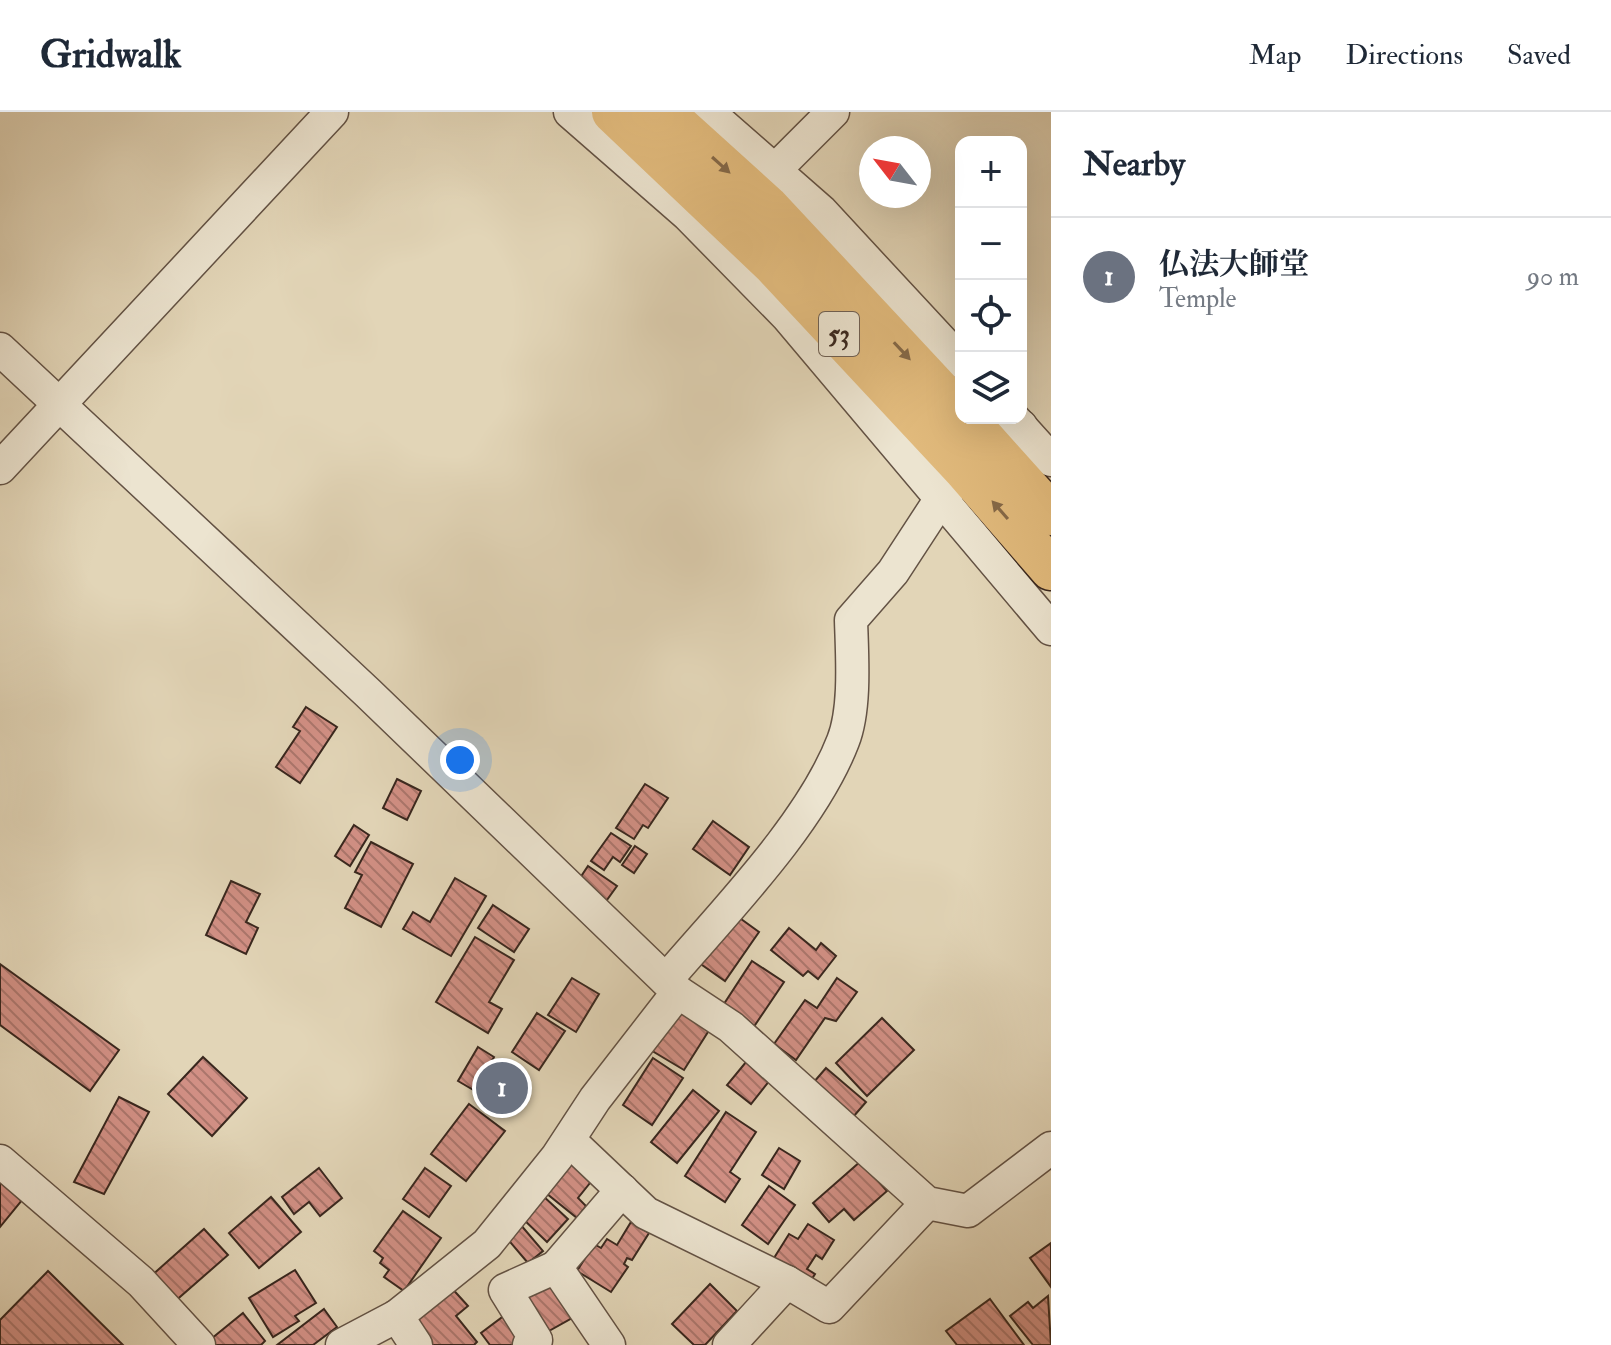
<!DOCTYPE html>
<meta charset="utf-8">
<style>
:root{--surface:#fff;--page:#f6f6f7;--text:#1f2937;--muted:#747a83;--line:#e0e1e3;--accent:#111827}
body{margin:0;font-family:"IM FELL Double Pica","Noto Serif JP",serif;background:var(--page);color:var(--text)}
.controls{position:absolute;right:24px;top:24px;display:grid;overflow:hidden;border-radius:16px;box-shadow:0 8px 32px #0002}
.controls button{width:72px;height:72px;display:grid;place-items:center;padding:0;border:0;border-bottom:2px solid var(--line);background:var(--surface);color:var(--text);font:40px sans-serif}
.compass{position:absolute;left:859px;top:24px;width:72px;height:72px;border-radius:50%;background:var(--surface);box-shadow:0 8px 32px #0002;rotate:301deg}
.you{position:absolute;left:460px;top:648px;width:28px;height:28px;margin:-20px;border:6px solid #fff;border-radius:50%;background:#1a73e8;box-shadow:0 0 0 12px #1a73e833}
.badge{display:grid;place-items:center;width:52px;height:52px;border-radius:50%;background:var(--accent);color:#fff;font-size:26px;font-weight:700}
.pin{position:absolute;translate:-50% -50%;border:4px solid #fff;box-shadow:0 2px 8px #0006}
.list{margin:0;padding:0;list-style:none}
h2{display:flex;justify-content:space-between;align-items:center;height:104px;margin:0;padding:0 32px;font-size:34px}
h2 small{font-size:26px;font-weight:400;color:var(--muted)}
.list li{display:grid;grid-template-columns:52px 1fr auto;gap:24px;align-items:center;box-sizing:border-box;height:120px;padding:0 32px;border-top:2px solid var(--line)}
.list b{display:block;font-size:30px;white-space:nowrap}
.list p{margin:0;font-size:26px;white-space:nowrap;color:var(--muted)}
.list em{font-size:26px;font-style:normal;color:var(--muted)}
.icon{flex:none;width:44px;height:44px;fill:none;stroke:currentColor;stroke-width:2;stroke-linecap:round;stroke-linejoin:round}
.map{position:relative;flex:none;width:1051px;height:1233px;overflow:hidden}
header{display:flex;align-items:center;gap:48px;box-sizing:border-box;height:112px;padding:0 40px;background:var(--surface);border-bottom:2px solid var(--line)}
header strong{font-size:38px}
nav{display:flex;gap:44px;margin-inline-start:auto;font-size:28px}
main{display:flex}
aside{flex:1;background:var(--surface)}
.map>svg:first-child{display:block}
</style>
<header>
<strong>Gridwalk</strong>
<nav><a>Map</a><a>Directions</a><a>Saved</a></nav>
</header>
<main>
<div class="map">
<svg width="1051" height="1233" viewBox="0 0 1051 1233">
<defs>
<pattern id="building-back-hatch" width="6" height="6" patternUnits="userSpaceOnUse" patternTransform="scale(2)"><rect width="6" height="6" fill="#d29085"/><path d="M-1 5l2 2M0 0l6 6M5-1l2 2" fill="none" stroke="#ab766c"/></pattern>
</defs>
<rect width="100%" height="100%" fill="#e2d5b7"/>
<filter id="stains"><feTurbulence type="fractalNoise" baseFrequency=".0025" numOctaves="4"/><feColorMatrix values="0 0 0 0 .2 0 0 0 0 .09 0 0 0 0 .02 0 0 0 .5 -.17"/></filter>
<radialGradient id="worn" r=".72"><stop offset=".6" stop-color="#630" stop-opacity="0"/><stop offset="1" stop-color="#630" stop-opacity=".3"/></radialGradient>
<g fill="url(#building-back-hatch)" stroke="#39271e" stroke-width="2">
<polygon points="306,595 337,615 300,671 276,655 300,619 293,615"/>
<polygon points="397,667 421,679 407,708 383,696"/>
<polygon points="645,672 668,686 648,716 643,713 634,727 616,716"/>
<polygon points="713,709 749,735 730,763 693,737"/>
<polygon points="354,713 369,723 350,754 335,744"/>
<polygon points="611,721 631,734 620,750 613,745 604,758 591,749"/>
<polygon points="371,730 413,752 381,815 345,796 362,763 355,760"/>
<polygon points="635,734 647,742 634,761 622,753"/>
<polygon points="588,754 617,774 604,792 576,772"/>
<polygon points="455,766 486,784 451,844 403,817 413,800 430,810"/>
<polygon points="231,769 260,782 246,810 258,816 246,842 206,823"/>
<polygon points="493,793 529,817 514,840 478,816"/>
<polygon points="730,799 759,820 725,869 695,848"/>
<polygon points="789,816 816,838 821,831 836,844 818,867 808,859 803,864 771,838"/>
<polygon points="475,825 514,848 489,890 502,897 488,921 436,890"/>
<polygon points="752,849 784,870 751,919 720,898"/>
<polygon points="0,852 119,938 90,979 0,913"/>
<polygon points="572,866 599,882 576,920 548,903"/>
<polygon points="837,866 857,880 836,909 825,906 796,948 774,932 805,888 817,896"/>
<polygon points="682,892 713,912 684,958 644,934"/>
<polygon points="537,901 565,919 539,958 512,940"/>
<polygon points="882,906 914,938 867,984 836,951"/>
<polygon points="478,935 494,945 489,954 520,972 506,997 458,969"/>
<polygon points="751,944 774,963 751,992 727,973"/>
<polygon points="203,945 247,986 212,1024 168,982"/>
<polygon points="653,946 683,966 652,1013 623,993"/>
<polygon points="826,956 866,990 847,1012 807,978"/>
<polygon points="693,978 719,999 677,1051 651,1030"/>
<polygon points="119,985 149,1000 104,1082 74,1070"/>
<polygon points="469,992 505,1019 466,1069 431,1042"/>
<polygon points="726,1000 756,1020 730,1060 740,1067 725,1090 685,1064"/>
<polygon points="779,1036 800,1049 784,1077 762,1063"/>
<polygon points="567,1044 594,1066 578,1086 586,1094 577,1106 541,1077"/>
<polygon points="861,1049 887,1079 854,1108 844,1097 829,1110 813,1091"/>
<polygon points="319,1056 342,1086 320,1104 309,1090 294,1102 282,1085"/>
<polygon points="425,1056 451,1074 429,1105 403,1087"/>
<polygon points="0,1068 23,1087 0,1115"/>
<polygon points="769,1074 795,1093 768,1132 742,1113"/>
<polygon points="542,1083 568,1107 547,1130 521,1105"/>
<polygon points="271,1085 301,1120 259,1156 229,1121"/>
<polygon points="403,1099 441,1126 404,1179 384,1165 389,1158 380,1151 383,1146 374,1139"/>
<polygon points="631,1110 649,1121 632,1148 627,1146 624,1152 628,1155 611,1180 577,1159 594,1132 601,1136 607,1127 617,1133"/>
<polygon points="520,1112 543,1139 528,1151 505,1124"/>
<polygon points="808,1112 834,1128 822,1147 816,1143 807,1157 815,1162 805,1178 769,1154 789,1122 798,1127"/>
<polygon points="204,1117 228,1143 173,1191 150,1165"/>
<polygon points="1051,1131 1051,1175 1030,1146"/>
<polygon points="295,1158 316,1191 295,1204 299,1209 273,1225 249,1186"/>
<polygon points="48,1159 123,1233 0,1233 0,1208"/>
<polygon points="548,1163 572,1206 540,1224 515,1182"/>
<polygon points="448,1172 468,1194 456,1204 477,1230 474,1233 429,1233 407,1207"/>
<polygon points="710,1172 737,1199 705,1233 694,1233 672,1212"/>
<polygon points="1048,1184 1051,1233 1033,1233 1010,1204 1028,1190 1033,1196"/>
<polygon points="990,1187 1024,1233 957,1233 946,1219"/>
<polygon points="324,1197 337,1215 313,1233 277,1233"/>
<polygon points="243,1201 265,1229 261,1233 208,1233 206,1231"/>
<polygon points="505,1203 523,1228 515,1233 490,1233 481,1221"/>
</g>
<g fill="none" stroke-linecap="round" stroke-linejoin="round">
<g stroke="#635244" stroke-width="35">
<g id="minor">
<polyline points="570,0 688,103 787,204 1051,517"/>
<polyline points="708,0 821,99 961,250"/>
<polyline points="774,59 833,0"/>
<polyline points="0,237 368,581 678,880 731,915 927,1091 968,1099 1051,1036"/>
<polyline points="1013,306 1051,348"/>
<polyline points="0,356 332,0"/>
<path d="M666,868C724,800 811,712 843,629C856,596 852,543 851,508L893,460L940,388L965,358L1021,314"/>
<polyline points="570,1029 646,1101 787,1170 829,1195 927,1091"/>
<polyline points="0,1049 141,1170 199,1233"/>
<polyline points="556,1155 622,1078"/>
<polyline points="397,1204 416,1233"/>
<polyline points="342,1233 397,1204 487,1132 557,1045 595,987 678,880"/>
<polyline points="529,1233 536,1228 505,1178 556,1155 609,1233"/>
<polyline points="729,1233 787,1170"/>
</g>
</g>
<g stroke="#39271e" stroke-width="45">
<g id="major">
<polyline points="613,0 773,152 965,358 1051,457"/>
<polyline points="663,0 768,95 961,302"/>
<polyline points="965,306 1051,402"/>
</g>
</g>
<use href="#minor" stroke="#ece4d0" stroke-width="32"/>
<use href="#major" stroke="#e1ba7c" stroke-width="42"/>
</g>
<defs><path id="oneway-solid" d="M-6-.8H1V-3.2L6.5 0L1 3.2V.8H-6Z" transform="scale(2)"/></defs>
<g fill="#856948">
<use href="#oneway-solid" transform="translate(721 53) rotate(42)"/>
<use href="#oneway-solid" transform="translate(902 239) rotate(47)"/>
<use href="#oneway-solid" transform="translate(1000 398) rotate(-131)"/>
</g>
<g text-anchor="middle" stroke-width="8" stroke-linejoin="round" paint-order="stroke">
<rect fill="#ece4d0" stroke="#6f6053" stroke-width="2" x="819" y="200" width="40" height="44" rx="6"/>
<g font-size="26" font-weight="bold" fill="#39271e">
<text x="839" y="231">53</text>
</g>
</g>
<rect width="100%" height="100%" filter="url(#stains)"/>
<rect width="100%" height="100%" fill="url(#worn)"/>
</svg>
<div class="controls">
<button>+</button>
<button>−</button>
<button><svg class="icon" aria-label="locate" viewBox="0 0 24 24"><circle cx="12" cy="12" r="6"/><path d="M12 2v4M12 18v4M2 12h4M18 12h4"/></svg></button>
<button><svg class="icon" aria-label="layers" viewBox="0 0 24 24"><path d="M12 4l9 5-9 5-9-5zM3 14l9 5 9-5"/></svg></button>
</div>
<svg class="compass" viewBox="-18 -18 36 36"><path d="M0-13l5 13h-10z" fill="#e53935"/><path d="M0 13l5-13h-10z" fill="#747a83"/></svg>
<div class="you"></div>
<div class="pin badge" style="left:502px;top:976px;background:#6b7280">1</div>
</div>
<aside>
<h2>Nearby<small></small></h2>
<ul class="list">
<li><span class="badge" style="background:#6b7280">1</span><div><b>仏法大師堂</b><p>Temple</p></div><em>90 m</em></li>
</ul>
</aside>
</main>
